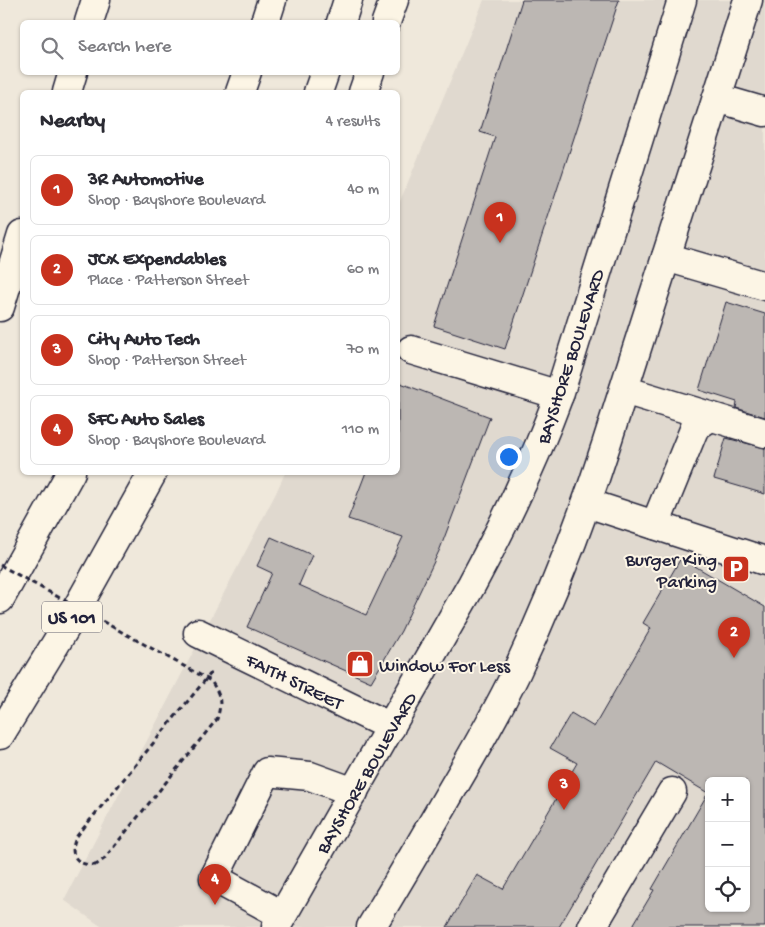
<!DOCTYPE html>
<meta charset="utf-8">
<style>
:root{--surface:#fff;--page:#f2f2f3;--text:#2b2b33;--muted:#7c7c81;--line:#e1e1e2;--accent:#c8321e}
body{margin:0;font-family:"Gochi Hand",sans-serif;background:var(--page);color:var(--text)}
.controls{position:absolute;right:15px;bottom:15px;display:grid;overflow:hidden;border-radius:8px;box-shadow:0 1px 4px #0004}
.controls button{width:45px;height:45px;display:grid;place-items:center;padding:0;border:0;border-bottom:1px solid var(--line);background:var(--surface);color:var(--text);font:25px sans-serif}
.you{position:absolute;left:508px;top:456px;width:18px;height:18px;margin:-12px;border:4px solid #fff;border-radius:50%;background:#1a73e8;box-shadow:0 0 0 8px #1a73e833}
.badge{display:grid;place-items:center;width:32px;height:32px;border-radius:50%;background:var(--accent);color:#fff;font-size:16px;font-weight:700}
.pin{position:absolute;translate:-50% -41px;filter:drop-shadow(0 1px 2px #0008)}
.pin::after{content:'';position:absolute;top:26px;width:18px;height:15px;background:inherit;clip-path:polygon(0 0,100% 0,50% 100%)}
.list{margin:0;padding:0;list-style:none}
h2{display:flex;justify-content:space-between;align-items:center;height:65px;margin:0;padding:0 20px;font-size:21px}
h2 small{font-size:16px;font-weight:400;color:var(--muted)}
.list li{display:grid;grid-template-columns:32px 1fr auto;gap:15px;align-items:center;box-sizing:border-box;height:70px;margin:0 10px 10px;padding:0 10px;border:1px solid var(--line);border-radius:8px}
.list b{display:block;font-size:19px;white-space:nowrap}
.list p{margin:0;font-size:16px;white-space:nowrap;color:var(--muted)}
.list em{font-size:16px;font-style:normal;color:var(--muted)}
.icon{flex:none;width:28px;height:28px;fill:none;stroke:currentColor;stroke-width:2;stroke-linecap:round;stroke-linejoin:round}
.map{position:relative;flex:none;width:765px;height:927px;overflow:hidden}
.search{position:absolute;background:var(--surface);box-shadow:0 1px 4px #0004;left:20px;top:20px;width:380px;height:55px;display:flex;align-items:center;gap:12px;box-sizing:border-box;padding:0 18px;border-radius:8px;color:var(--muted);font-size:19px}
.panel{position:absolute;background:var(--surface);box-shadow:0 1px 4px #0004;left:20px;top:90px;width:380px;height:385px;border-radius:8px}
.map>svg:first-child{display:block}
</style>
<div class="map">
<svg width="765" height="927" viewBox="0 0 765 927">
<rect width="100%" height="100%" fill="#efe8db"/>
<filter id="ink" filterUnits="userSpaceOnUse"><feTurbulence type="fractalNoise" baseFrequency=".02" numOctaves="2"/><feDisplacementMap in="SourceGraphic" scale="10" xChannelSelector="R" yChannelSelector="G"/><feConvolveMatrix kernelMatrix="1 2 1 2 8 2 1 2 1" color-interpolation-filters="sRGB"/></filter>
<g filter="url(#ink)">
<path fill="#e0d9cf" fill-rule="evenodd" d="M484,0H765V927H102L64,900L276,493L285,473L398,472V206ZM709,781H746V908H709Z"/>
<g fill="#bcb7b3" stroke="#22223b" fill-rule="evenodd">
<polygon points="522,0 619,0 505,349 434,326 495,137 480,132"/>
<polygon points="726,302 765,314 765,417 736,408 737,402 699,390"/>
<polygon points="398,382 490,417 440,549 401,631 371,682 247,627 272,573 257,566 271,537 312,555 299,585 366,615 403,537 348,519 366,472 398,472"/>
<polygon points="726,438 765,448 765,494 714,479"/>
<path d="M681,558L765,607V927H632L654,890L652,889L708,793L656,762L559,927H447L477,875L503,889L577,763L550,748L571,713L594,727L651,628L643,623ZM709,781H746V908H709Z"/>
</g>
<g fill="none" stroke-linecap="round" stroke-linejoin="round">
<g stroke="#22223b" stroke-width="31">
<g id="minor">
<polyline points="89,22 96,0"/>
<polyline points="67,92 73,72"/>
<polyline points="717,98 765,112"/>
<polyline points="666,257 765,286"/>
<polyline points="0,307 22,235"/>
<polyline points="411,350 559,395"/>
<polyline points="624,390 765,433"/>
<polyline points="587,503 765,561"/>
<polyline points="655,525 695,427 710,417"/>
<polyline points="198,633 391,727"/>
<polyline points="282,915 214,878 267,772 310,776 354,792"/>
<polyline points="592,927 672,792"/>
</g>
</g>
<g stroke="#22223b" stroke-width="31">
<g id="major">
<path d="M276,927L472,584C505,523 535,460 559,395L682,0"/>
<path d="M371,927C398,883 424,838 450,793C473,754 496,714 516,673C551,599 581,523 606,445L748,0"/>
</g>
</g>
<g stroke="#22223b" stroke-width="31">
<g id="highway">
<polyline points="265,22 272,0"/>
<polyline points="341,22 348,0"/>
<polyline points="386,22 394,0"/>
<polyline points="240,92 247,72"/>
<polyline points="318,92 325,72"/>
<polyline points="363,92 370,72"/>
<polyline points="0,599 71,472"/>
<polyline points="0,735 72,617 153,472"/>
</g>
</g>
<path stroke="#22223b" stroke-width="3" stroke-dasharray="5 4" stroke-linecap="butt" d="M96,865C77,866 67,855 77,836L211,673"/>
<use href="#minor" stroke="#fcf5e5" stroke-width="28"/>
<use href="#major" stroke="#fcf5e5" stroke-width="28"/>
<use href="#highway" stroke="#fcf5e5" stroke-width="28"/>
<path stroke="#22223b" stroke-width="3" stroke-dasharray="5 4" stroke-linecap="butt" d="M0,565L211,681C221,696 222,702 217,719L104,859L96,865"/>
</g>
</g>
<defs>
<g id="parking-square" transform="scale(1.4375)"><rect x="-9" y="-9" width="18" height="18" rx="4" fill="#c8321e" stroke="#fcf5e5"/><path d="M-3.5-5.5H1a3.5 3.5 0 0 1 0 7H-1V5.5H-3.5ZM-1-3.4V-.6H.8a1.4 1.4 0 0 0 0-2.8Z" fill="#fff"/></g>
<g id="shop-square" transform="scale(1.4375)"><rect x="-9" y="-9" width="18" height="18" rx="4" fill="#c8321e" stroke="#fcf5e5"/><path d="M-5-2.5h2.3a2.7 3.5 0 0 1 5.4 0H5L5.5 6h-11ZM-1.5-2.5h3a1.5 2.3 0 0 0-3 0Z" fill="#fff"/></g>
</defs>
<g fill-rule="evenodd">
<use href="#parking-square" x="736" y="569"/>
<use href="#shop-square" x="360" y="664"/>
</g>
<g text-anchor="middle" stroke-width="4" stroke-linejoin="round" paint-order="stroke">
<rect fill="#fcf5e5" stroke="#63616e" stroke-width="1" x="42" y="601.5" width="60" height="31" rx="4"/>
<g font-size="18" font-weight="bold" fill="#22223b">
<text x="72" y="623">US 101</text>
</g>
<g font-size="19" fill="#22223b" stroke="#fcf5e5">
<text transform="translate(569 356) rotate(-72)" y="7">BAYSHORE BOULEVARD</text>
<text transform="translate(295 680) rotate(26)" y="7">FAITH STREET</text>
<text transform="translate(365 772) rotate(-60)" y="7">BAYSHORE BOULEVARD</text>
</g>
<g font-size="19" fill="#22223b" stroke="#fcf5e5" text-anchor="end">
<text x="717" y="565">Burger King<tspan x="717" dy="22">Parking</tspan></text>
<text x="379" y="671" text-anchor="start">Window For Less</text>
</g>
</g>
</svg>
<div class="controls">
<button>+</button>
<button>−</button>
<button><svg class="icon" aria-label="locate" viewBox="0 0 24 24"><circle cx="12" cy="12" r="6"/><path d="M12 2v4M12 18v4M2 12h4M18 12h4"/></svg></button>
</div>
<div class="you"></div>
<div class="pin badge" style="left:500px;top:243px">1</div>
<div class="pin badge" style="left:734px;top:658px">2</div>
<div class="pin badge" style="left:564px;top:810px">3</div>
<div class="pin badge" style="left:215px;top:905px">4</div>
<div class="search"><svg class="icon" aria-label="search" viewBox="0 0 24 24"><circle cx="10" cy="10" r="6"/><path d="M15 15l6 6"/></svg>Search here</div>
<section class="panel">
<h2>Nearby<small>4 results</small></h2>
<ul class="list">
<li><span class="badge">1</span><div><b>3R Automotive</b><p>Shop · Bayshore Boulevard</p></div><em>40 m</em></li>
<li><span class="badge">2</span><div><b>JCX Expendables</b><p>Place · Patterson Street</p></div><em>60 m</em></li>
<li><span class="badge">3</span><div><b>City Auto Tech</b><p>Shop · Patterson Street</p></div><em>70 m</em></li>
<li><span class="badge">4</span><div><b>SFC Auto Sales</b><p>Shop · Bayshore Boulevard</p></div><em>110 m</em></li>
</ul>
</section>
</div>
